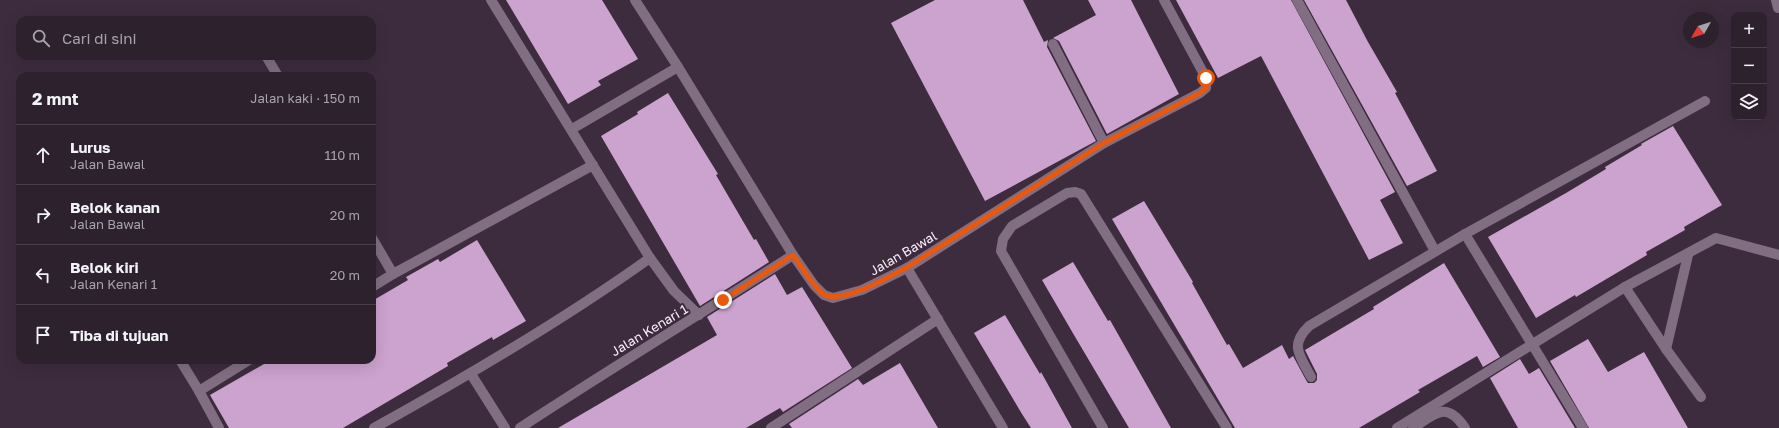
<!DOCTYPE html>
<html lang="id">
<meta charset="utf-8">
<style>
:root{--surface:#2e212e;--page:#3a2e3a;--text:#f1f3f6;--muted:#a7a3aa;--line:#493e4a}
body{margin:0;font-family:"Golos Text",sans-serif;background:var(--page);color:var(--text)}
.controls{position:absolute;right:12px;top:12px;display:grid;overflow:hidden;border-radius:8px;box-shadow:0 4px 16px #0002}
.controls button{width:36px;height:36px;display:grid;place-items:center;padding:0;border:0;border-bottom:1px solid var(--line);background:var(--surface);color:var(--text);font:20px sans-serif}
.compass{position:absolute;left:1683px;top:12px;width:36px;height:36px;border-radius:50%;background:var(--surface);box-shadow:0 4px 16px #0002;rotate:231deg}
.stop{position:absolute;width:12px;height:12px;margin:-9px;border:3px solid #ea580c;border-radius:50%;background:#fff}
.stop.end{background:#ea580c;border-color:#fff;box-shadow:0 1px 4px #0008}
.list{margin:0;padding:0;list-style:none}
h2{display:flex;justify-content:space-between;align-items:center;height:52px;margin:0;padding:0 16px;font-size:17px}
h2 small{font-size:13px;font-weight:400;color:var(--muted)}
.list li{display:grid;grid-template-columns:26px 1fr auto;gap:12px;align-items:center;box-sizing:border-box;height:60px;padding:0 16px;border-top:1px solid var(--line)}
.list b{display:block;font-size:15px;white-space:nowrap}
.list p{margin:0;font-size:13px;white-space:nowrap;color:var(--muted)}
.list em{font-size:13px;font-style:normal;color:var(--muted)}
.icon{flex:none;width:22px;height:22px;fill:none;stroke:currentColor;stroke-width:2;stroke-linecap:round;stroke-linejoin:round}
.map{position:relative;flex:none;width:1779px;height:428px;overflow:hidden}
.search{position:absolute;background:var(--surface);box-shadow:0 4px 16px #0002;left:16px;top:16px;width:360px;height:44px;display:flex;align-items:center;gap:10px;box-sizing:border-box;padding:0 14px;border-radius:12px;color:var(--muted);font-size:15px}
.panel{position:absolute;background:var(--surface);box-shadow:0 4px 16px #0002;left:16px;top:72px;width:360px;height:292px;border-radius:12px}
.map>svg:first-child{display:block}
</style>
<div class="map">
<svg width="1779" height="428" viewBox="0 0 1779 428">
<rect width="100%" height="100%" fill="#3d2c3e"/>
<g fill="#cca2ce">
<polygon points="506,0 602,0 638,59 598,81 601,85 568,104"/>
<polygon points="935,0 1023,0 1044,42 1048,40 1047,47 1096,141 985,201 891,23"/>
<polygon points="1088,0 1131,0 1179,94 1107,134 1059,41 1053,38 1096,15"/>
<polygon points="1176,0 1291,0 1395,192 1380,200 1403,243 1369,260 1261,56 1218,78"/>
<polygon points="1304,0 1346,0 1368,42 1397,92 1395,93 1437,171 1407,186"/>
<polygon points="668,93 718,174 716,175 754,240 756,239 769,262 700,306 601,136 638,114 637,112"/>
<polygon points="1673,126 1722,205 1684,227 1685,230 1646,252 1647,255 1576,297 1575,295 1536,318 1488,237 1566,193 1606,169 1605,167 1642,145 1641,144"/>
<polygon points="1144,201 1193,282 1192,283 1227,345 1229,344 1243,368 1282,345 1289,359 1293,356 1306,380 1308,383 1314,383 1317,380 1317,374 1305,350 1374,309 1373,307 1444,263 1500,357 1483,367 1477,356 1418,390 1420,392 1359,428 1235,428 1112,219"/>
<polygon points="477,240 526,321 493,340 492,337 447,363 448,366 343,428 229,428 210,395 271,360 372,360 372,301 408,280 406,277 438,259 440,262"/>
<polygon points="1073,262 1108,321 1110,320 1171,428 1129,428 1074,335 1042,280"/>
<polygon points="775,274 787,295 802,287 852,368 783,412 780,408 746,428 558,428 717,335 707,317"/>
<polygon points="1005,315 1040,374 1041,372 1072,428 1031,428 1022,414 974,333"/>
<polygon points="1588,339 1608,372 1644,352 1688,428 1589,428 1550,361"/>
<polygon points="1520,359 1529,374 1539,368 1575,428 1518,428 1490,378"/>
<polygon points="900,363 938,428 792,428 789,424 858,379 863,385"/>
</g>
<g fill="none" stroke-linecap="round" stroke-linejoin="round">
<g stroke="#826e83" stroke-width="10">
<polyline points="491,0 650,258 674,291 699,315"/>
<polyline points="635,0 678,67 793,255 814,285 824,295 833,298 862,290 907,268 1104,143 1200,93 1206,88 1206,78 1164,0"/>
<polyline points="1297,0 1435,251"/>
<polyline points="1776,0 1778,8"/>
<polyline points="1053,44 1104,143"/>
<polyline points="266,56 278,76"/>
<polyline points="572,129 678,67"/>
<polyline points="1465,234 1583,428"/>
<polyline points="372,238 393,274 372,287"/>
<polyline points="907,268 1003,428"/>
<polyline points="393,274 593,165"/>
<polyline points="1625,287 1666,349 1688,255"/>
<polyline points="1666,349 1701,397"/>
<polyline points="180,360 199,391"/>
<polyline points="471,374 505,428"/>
<path d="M1311,377C1300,356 1289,345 1309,326L1465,234L1705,101"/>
<polyline points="219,428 199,391 249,360"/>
<path d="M374,428C468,376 562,321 650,258"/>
<path d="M520,428C610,369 702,313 793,255"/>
<polyline points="771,428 938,319"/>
<polyline points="1103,428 1001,251 1003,239 1012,226 1067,193 1075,192 1081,194 1227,428"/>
<polyline points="1397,428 1625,287 1716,238 1779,255"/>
<path d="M1413,428C1435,414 1446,400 1465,428"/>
</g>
</g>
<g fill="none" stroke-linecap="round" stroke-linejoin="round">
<path stroke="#ea580c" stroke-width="5" d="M723,300L793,255C802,267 811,284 823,294C840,306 890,276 906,268L1104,143L1200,93L1206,88V78"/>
</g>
<g text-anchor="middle" stroke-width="4" stroke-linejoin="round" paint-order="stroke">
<g font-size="13" fill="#fcf0fc" stroke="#3d2c3e">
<text transform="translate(903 253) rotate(-30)" y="5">Jalan Bawal</text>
<text transform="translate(649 330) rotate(-31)" y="5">Jalan Kenari 1</text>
</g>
</g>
</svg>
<div class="controls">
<button>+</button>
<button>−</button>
<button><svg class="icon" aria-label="layers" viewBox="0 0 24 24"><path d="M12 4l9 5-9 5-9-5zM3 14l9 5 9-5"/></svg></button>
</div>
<svg class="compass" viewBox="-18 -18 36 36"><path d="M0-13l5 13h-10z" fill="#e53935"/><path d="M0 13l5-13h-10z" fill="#a7a3aa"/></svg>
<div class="stop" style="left:1206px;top:78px"></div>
<div class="stop end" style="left:723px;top:300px"></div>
<div class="search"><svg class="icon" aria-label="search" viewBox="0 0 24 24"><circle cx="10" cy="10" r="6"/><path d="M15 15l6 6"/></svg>Cari di sini</div>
<section class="panel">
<h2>2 mnt<small>Jalan kaki · 150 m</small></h2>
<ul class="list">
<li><svg class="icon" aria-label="ahead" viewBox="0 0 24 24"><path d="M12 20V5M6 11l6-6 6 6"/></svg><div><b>Lurus</b><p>Jalan Bawal</p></div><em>110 m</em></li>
<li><svg class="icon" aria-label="right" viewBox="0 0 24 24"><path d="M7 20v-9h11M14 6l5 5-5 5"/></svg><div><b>Belok kanan</b><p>Jalan Bawal</p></div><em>20 m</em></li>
<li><svg class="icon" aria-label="left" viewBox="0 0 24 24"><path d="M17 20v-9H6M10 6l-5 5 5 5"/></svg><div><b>Belok kiri</b><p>Jalan Kenari 1</p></div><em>20 m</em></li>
<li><svg class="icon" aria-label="arrive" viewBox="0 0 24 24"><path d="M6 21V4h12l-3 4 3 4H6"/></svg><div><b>Tiba di tujuan</b></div></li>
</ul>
</section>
</div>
